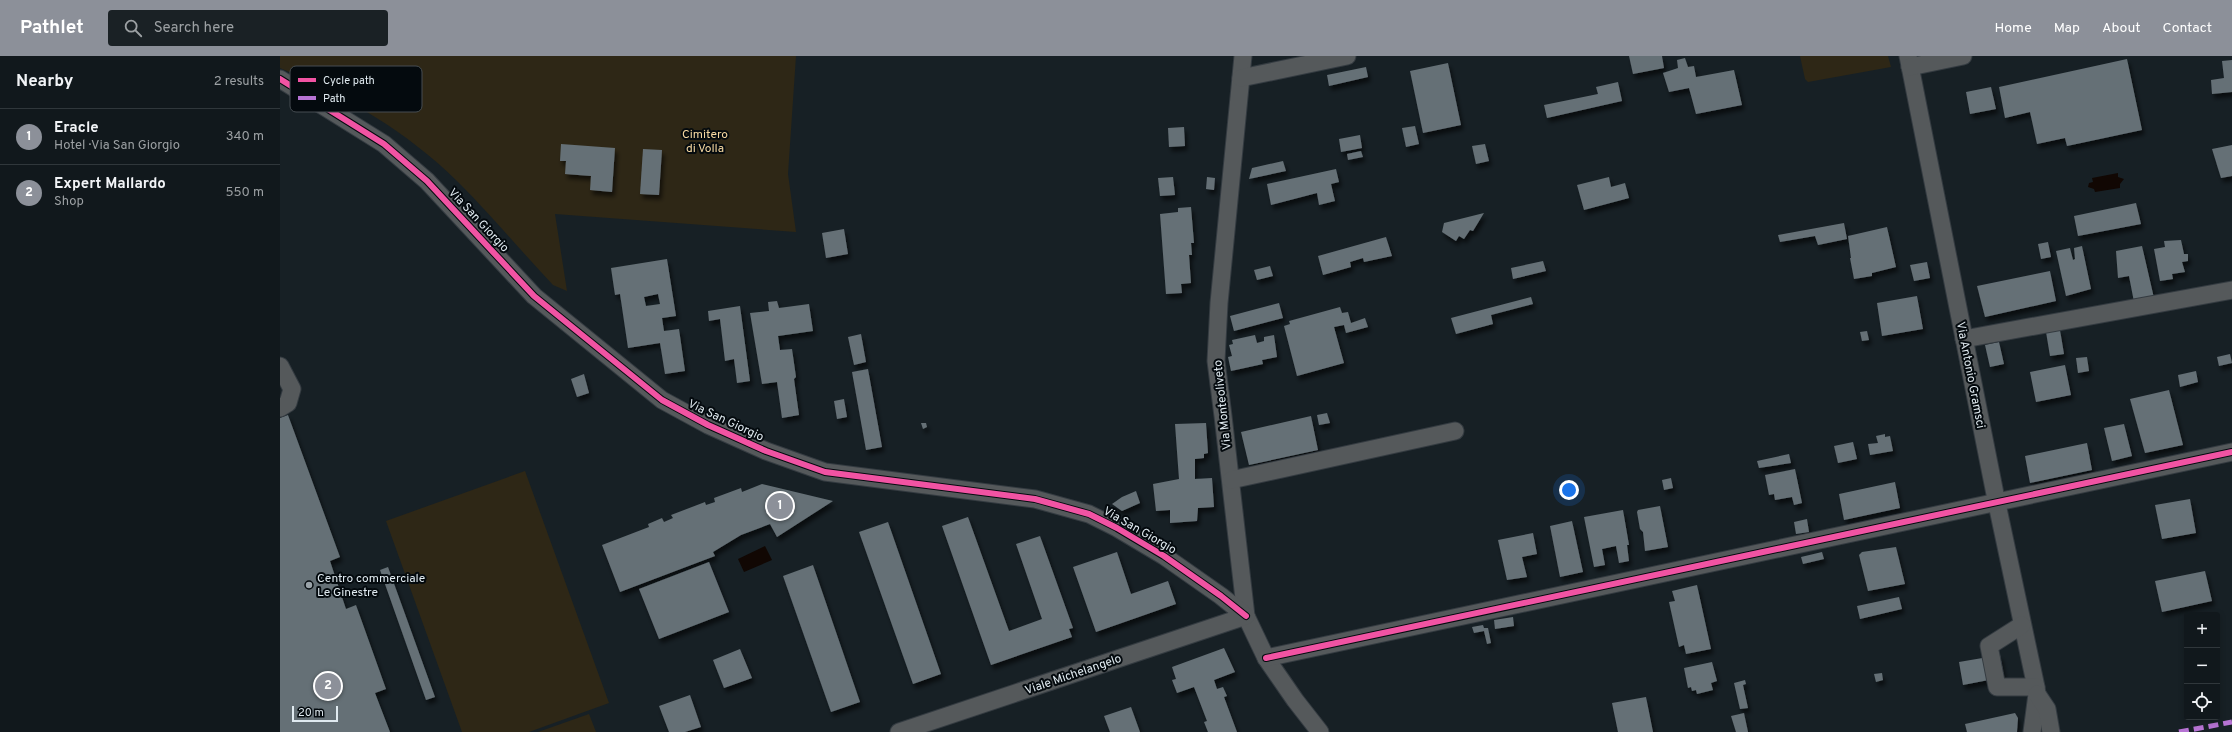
<!DOCTYPE html>
<meta charset="utf-8">
<style>
:root{--surface:#11181c;--page:#1a2125;--text:#f1f3f6;--muted:#9ca0a3;--line:#30373b;--accent:#8c9099}
body{margin:0;font-family:Overpass,sans-serif;background:var(--page);color:var(--text)}
.controls{position:absolute;right:12px;bottom:12px;display:grid;overflow:hidden;border-radius:4px;box-shadow:0 2px 6px #0003}
.controls button{width:36px;height:36px;display:grid;place-items:center;padding:0;border:0;border-bottom:1px solid var(--line);background:var(--surface);color:var(--text);font:20px sans-serif}
.scale{position:absolute;left:12px;bottom:10px;width:46px;box-sizing:border-box;padding-left:4px;border:2px solid #e0eaf0;border-top:0;font-size:11px;line-height:14px;white-space:nowrap;color:#e0eaf0;-webkit-text-stroke:3px #040a0e;paint-order:stroke}
.you{position:absolute;left:1289px;top:434px;width:14px;height:14px;margin:-10px;border:3px solid #fff;border-radius:50%;background:#1a73e8;box-shadow:0 0 0 6px #1a73e833}
.badge{display:grid;place-items:center;width:26px;height:26px;border-radius:50%;background:var(--accent);color:#fff;font-size:13px;font-weight:700}
.pin{position:absolute;translate:-50% -50%;border:2px solid #fff;box-shadow:0 1px 4px #0006}
.list{margin:0;padding:0;list-style:none}
h2{display:flex;justify-content:space-between;align-items:center;height:52px;margin:0;padding:0 16px;font-size:17px}
h2 small{font-size:13px;font-weight:400;color:var(--muted)}
.list li{display:grid;grid-template-columns:26px 1fr auto;gap:12px;align-items:center;box-sizing:border-box;height:56px;padding:0 16px;border-top:1px solid var(--line)}
.list b{display:block;font-size:15px;white-space:nowrap}
.list p{margin:0;font-size:13px;white-space:nowrap;color:var(--muted)}
.list em{font-size:13px;font-style:normal;color:var(--muted)}
.icon{flex:none;width:22px;height:22px;fill:none;stroke:currentColor;stroke-width:2;stroke-linecap:round;stroke-linejoin:round}
.map{position:relative;flex:none;width:1952px;height:676px;overflow:hidden}
header{display:flex;align-items:center;gap:24px;box-sizing:border-box;height:56px;padding:0 20px;background:var(--accent);color:#fff}
header strong{font-size:19px}
nav{display:flex;gap:22px;margin-inline-start:auto;font-size:14px}
.search{width:280px;height:36px;background:var(--page);display:flex;align-items:center;gap:10px;box-sizing:border-box;padding:0 14px;border-radius:4px;color:var(--muted);font-size:15px}
main{display:flex}
aside{flex:1;background:var(--surface)}
.map>svg:first-child{display:block}
</style>
<header>
<strong>Pathlet</strong>
<div class="search"><svg class="icon" aria-label="search" viewBox="0 0 24 24"><circle cx="10" cy="10" r="6"/><path d="M15 15l6 6"/></svg>Search here</div>
<nav><a>Home</a><a>Map</a><a>About</a><a>Contact</a></nav>
</header>
<main>
<aside>
<h2>Nearby<small>2 results</small></h2>
<ul class="list">
<li><span class="badge">1</span><div><b>Eracle</b><p>Hotel · Via San Giorgio</p></div><em>340 m</em></li>
<li><span class="badge">2</span><div><b>Expert Mallardo</b><p>Shop</p></div><em>550 m</em></li>
</ul>
</aside>
<div class="map">
<svg width="1952" height="676" viewBox="0 0 1952 676">
<defs>
<filter id="shadow"><feDropShadow dx="2.5" dy="4.5" stdDeviation="2" flood-color="#0009"/></filter>
</defs>
<rect width="100%" height="100%" fill="#172025"/>
<g fill="#2e2716">
<path d="M0,0H516L508,118L516,176L275,158L287,235L273,229C241,195 211,159 178,126C128,76 64,39 0,12Z"/>
<polygon points="1520,0 1608,0 1611,11 1528,26 1525,23"/>
<polygon points="245,415 329,647 249,676 182,676 106,465"/>
<polygon points="309,658 316,676 258,676"/>
</g>
<g fill="#110703">
<polygon points="1838,117 1838,121 1844,123 1840,128 1840,132 1815,136 1814,133 1808,131 1809,127 1813,126 1812,122"/>
<polygon points="485,490 492,504 464,516 458,503"/>
</g>
<g fill="#657076" fill-rule="evenodd" filter="url(#shadow)">
<polygon points="1349,0 1382,0 1384,12 1353,18"/>
<polygon points="1405,2 1408,11 1414,10 1416,21 1454,14 1462,49 1416,58 1409,32 1389,36 1383,17 1398,12 1397,4"/>
<polygon points="1847,3 1862,74 1787,90 1785,82 1757,88 1750,56 1725,62 1719,31"/>
<polygon points="1952,4 1952,36 1932,38 1931,24 1944,22 1942,5"/>
<polygon points="1168,7 1181,69 1143,77 1130,15"/>
<polygon points="1086,11 1088,21 1049,30 1047,19"/>
<polygon points="1338,26 1342,45 1267,62 1264,49 1318,38 1316,31"/>
<polygon points="1711,31 1716,53 1690,58 1686,36"/>
<polygon points="1135,70 1139,88 1126,91 1122,72"/>
<polygon points="904,71 905,90 889,91 888,72"/>
<polygon points="1080,79 1082,92 1061,96 1059,83"/>
<polygon points="281,88 335,92 332,136 310,134 311,120 285,118 286,105 280,105"/>
<polygon points="1205,88 1209,105 1196,108 1192,90"/>
<polygon points="1952,89 1952,120 1941,122 1932,93"/>
<polygon points="363,93 382,94 379,139 360,138"/>
<polygon points="1081,95 1083,101 1068,104 1067,98"/>
<polygon points="1003,105 1006,115 969,123 972,112"/>
<polygon points="1056,113 1059,126 1051,128 1055,145 1039,149 1037,137 991,149 987,128"/>
<polygon points="893,121 895,139 880,140 878,122"/>
<polygon points="927,121 935,122 934,134 926,133"/>
<polygon points="1329,121 1331,131 1345,127 1349,142 1304,154 1297,129"/>
<polygon points="1856,147 1861,168 1798,180 1794,160"/>
<polygon points="911,151 914,187 911,187 912,199 909,199 911,227 901,228 902,237 886,238 880,158 898,156 898,152"/>
<polygon points="1204,157 1193,175 1190,174 1184,183 1179,180 1176,185 1162,176 1164,167"/>
<polygon points="1564,167 1567,183 1538,189 1535,180 1500,186 1498,179"/>
<polygon points="1607,171 1616,211 1592,217 1592,220 1574,223 1570,202 1571,202 1568,180"/>
<polygon points="564,173 568,198 546,202 542,177"/>
<polygon points="1106,181 1112,200 1084,206 1083,202 1070,206 1071,211 1043,219 1038,200"/>
<polygon points="1901,184 1904,198 1908,198 1908,205 1902,206 1905,216 1892,218 1893,223 1880,225 1874,193 1885,191 1884,185"/>
<polygon points="1768,186 1771,201 1761,203 1758,188"/>
<polygon points="1802,190 1811,233 1786,240 1776,195 1790,192 1793,204 1795,203 1794,192"/>
<polygon points="1862,190 1874,242 1854,246 1849,220 1838,222 1836,195"/>
<path d="M387,203L396,260L382,262L384,275L399,273L405,315L385,318L380,287L348,292L340,238L335,239L331,212ZM378,238L380,248L366,250L364,241Z"/>
<polygon points="1263,205 1266,215 1233,223 1231,212"/>
<polygon points="1647,206 1650,222 1634,225 1630,209"/>
<polygon points="990,210 993,220 977,224 974,214"/>
<polygon points="1770,215 1776,245 1705,261 1697,230"/>
<polygon points="1637,240 1643,273 1602,280 1597,247"/>
<polygon points="1251,241 1253,248 1211,259 1213,268 1176,278 1171,262"/>
<polygon points="497,245 499,252 529,248 533,275 498,280 500,294 512,293 516,321 514,323 519,359 502,362 497,326 482,328 470,257 489,255 488,246"/>
<polygon points="999,247 1003,262 954,275 950,260"/>
<polygon points="460,250 470,325 457,327 454,303 445,305 440,263 429,265 428,255"/>
<polygon points="1060,251 1062,257 1068,256 1071,267 1085,262 1088,271 1066,277 1064,269 1054,271 1064,307 1017,320 1004,270 1010,268 1009,265"/>
<polygon points="1780,274 1784,298 1770,300 1766,276"/>
<polygon points="1587,275 1589,284 1582,285 1580,276"/>
<polygon points="581,278 586,306 574,309 568,281"/>
<polygon points="975,279 977,287 984,285 984,281 994,279 997,301 982,304 983,308 951,315 948,301 952,300 949,289 953,288 952,284"/>
<polygon points="1719,286 1724,308 1710,311 1705,289"/>
<polygon points="1950,298 1952,307 1939,310 1937,301"/>
<polygon points="1807,301 1809,315 1798,317 1796,302"/>
<polygon points="1785,309 1791,339 1756,346 1750,316"/>
<polygon points="588,313 602,391 586,394 572,316"/>
<polygon points="1916,315 1918,326 1900,331 1898,319"/>
<polygon points="304,318 309,337 297,341 291,323"/>
<polygon points="1889,334 1903,389 1865,397 1850,343"/>
<polygon points="564,343 567,361 557,363 554,345"/>
<polygon points="1047,357 1050,367 1039,369 1037,359"/>
<polygon points="8,359 60,501 50,505 66,553 76,549 106,633 95,637 110,676 0,676 0,362"/>
<polygon points="1031,360 1038,394 969,409 961,376"/>
<polygon points="641,367 646,367 647,371 643,373"/>
<polygon points="926,367 928,397 924,398 924,402 915,403 915,423 932,422 934,451 918,452 917,465 890,467 890,454 876,455 873,428 899,423 895,368"/>
<polygon points="1844,368 1852,400 1832,405 1824,372"/>
<polygon points="1605,378 1605,381 1610,380 1613,395 1590,399 1588,388 1598,387 1596,380"/>
<polygon points="1573,386 1577,403 1558,407 1554,390"/>
<polygon points="1807,387 1812,414 1750,427 1745,400"/>
<polygon points="1509,398 1511,407 1479,412 1477,405"/>
<polygon points="1515,413 1522,447 1514,449 1512,441 1495,444 1494,438 1489,439 1485,419"/>
<polygon points="1391,422 1393,432 1384,434 1382,424"/>
<polygon points="1615,426 1620,452 1564,464 1559,438"/>
<polygon points="482,428 553,445 497,481 490,468 461,479 433,496 435,500 340,536 322,489 369,471 368,468 382,462 384,466 393,462 391,459 425,446 426,449 435,446 434,442 461,432 462,436"/>
<polygon points="856,435 860,447 842,455 832,448 842,441"/>
<polygon points="1910,443 1916,477 1882,483 1875,449"/>
<polygon points="1380,450 1388,491 1365,495 1363,476 1360,473 1357,456 1358,454"/>
<polygon points="1343,454 1349,489 1347,489 1349,505 1339,507 1336,490 1322,493 1325,509 1314,511 1304,461"/>
<polygon points="688,461 729,575 762,563 736,488 760,480 793,572 789,573 792,581 711,609 662,470"/>
<polygon points="1527,463 1529,476 1516,478 1514,466"/>
<polygon points="1292,465 1303,516 1280,521 1270,470"/>
<polygon points="608,466 661,618 633,628 579,476"/>
<polygon points="1253,477 1257,498 1242,501 1247,521 1227,524 1218,484"/>
<polygon points="1616,491 1625,528 1588,535 1579,499 1582,496"/>
<polygon points="837,496 851,538 888,525 896,548 816,576 793,511"/>
<polygon points="1542,496 1544,503 1523,508 1521,501"/>
<polygon points="429,506 449,556 379,583 359,533"/>
<polygon points="533,509 580,646 551,656 503,520"/>
<polygon points="108,511 155,641 146,644 100,514"/>
<polygon points="1925,515 1932,545 1882,556 1875,525"/>
<polygon points="1417,529 1431,593 1406,598 1404,589 1399,591 1389,546 1395,545 1392,535"/>
<polygon points="1619,541 1622,553 1580,563 1577,550"/>
<polygon points="1233,561 1234,570 1215,573 1214,564"/>
<polygon points="1203,569 1204,572 1208,572 1211,587 1207,588 1204,575 1194,577 1192,571"/>
<polygon points="944,592 955,616 934,624 937,633 943,631 947,640 944,641 957,676 928,676 924,666 927,665 914,631 897,637 892,624 896,623 892,611"/>
<polygon points="460,593 472,622 444,632 433,604"/>
<polygon points="1720,599 1724,621 1683,629 1679,606"/>
<polygon points="1432,606 1437,625 1431,627 1433,634 1417,638 1416,634 1412,635 1411,631 1408,632 1404,612"/>
<polygon points="1602,617 1603,624 1596,626 1594,618"/>
<polygon points="1465,624 1466,628 1463,629 1468,652 1460,653 1454,627"/>
<polygon points="410,639 421,671 405,676 389,676 379,650"/>
<polygon points="1366,641 1373,676 1338,676 1332,647"/>
<polygon points="851,651 860,676 830,676 824,660"/>
<polygon points="1464,657 1468,676 1456,676 1451,660"/>
<polygon points="1735,657 1738,662 1737,676 1687,676 1685,668"/>
</g>
<g fill="none" stroke-linecap="round" stroke-linejoin="round">
<g stroke="#343b41" stroke-width="19">
<g id="minor">
<polyline points="963,0 939,247 936,305 943,360 966,560 986,602 1015,644 1040,676"/>
<polyline points="1628,0 1717,448 1756,631 1757,638 1752,676"/>
<polyline points="1630,11 1683,0"/>
<polyline points="961,22 1067,0"/>
<polyline points="0,23 104,88 147,125 254,240 382,344 428,369 486,395 545,416 755,443 809,458 837,472 884,500 941,540 966,560"/>
<polyline points="1684,283 1952,234"/>
<polyline points="0,310 12,333 8,347 0,352"/>
<polyline points="951,424 1175,375"/>
<polyline points="1742,569 1709,590 1717,631 1756,631"/>
<polyline points="986,602 1952,396"/>
<polyline points="1757,638 1767,653 1771,676"/>
<polyline points="619,676 966,560"/>
</g>
</g>
<use href="#minor" stroke="#55595b" stroke-width="17"/>
<polyline stroke="#b673d3" stroke-width="5" stroke-dasharray="10 5" stroke-linecap="butt" points="1899,676 1952,666"/>
<g stroke="#040a0e" stroke-width="8">
<g id="cycleway">
<polyline points="0,23 104,88 147,125 254,240 382,344 428,369 486,395 545,416 755,443 809,458 837,472 884,500 941,540 966,560"/>
<polyline points="986,602 1952,396"/>
</g>
</g>
<use href="#cycleway" stroke="#f153a3" stroke-width="6"/>
</g>
<circle fill="#9aa3a9" stroke="#040a0e" stroke-width="1.5" cx="29" cy="529" r="4"/>
<g text-anchor="middle" stroke-width="4" stroke-linejoin="round" paint-order="stroke">
<g font-size="12" fill="#f6d8a1" stroke="#040a0e">
<text x="425" y="82">Cimitero<tspan x="425" dy="14">di Volla</tspan></text>
</g>
<g font-size="12" fill="#e0eaf0" stroke="#040a0e">
<text transform="translate(199 164) rotate(47)" y="4">Via San Giorgio</text>
<text transform="translate(1691 319) rotate(79)" y="4">Via Antonio Gramsci</text>
<text transform="translate(942 349) rotate(-96)" y="4">Via Monteoliveto</text>
<text transform="translate(446 364) rotate(25)" y="4">Via San Giorgio</text>
<text transform="translate(860 474) rotate(30)" y="4">Via San Giorgio</text>
<text transform="translate(793 618) rotate(-19)" y="4">Viale Michelangelo</text>
</g>
<g font-size="12" fill="#e0eaf0" stroke="#040a0e" text-anchor="start">
<text x="37" y="526">Centro commerciale<tspan x="37" dy="14">Le Ginestre</tspan></text>
</g>
</g>
<rect x="10" y="10" width="132" height="46" rx="6" fill="#040a0e" stroke="#464d52" stroke-width="1"/>
<rect x="18" y="22" width="18" height="4" fill="#f153a3"/>
<rect x="18" y="40" width="18" height="4" fill="#b673d3"/>
<g font-size="11" fill="#e0eaf0">
<text x="43" y="28">Cycle path</text>
<text x="43" y="46">Path</text>
</g>
</svg>
<div class="controls">
<button>+</button>
<button>−</button>
<button><svg class="icon" aria-label="locate" viewBox="0 0 24 24"><circle cx="12" cy="12" r="6"/><path d="M12 2v4M12 18v4M2 12h4M18 12h4"/></svg></button>
</div>
<div class="scale">20 m</div>
<div class="you"></div>
<div class="pin badge" style="left:500px;top:450px">1</div>
<div class="pin badge" style="left:48px;top:630px">2</div>
</div>
</main>
